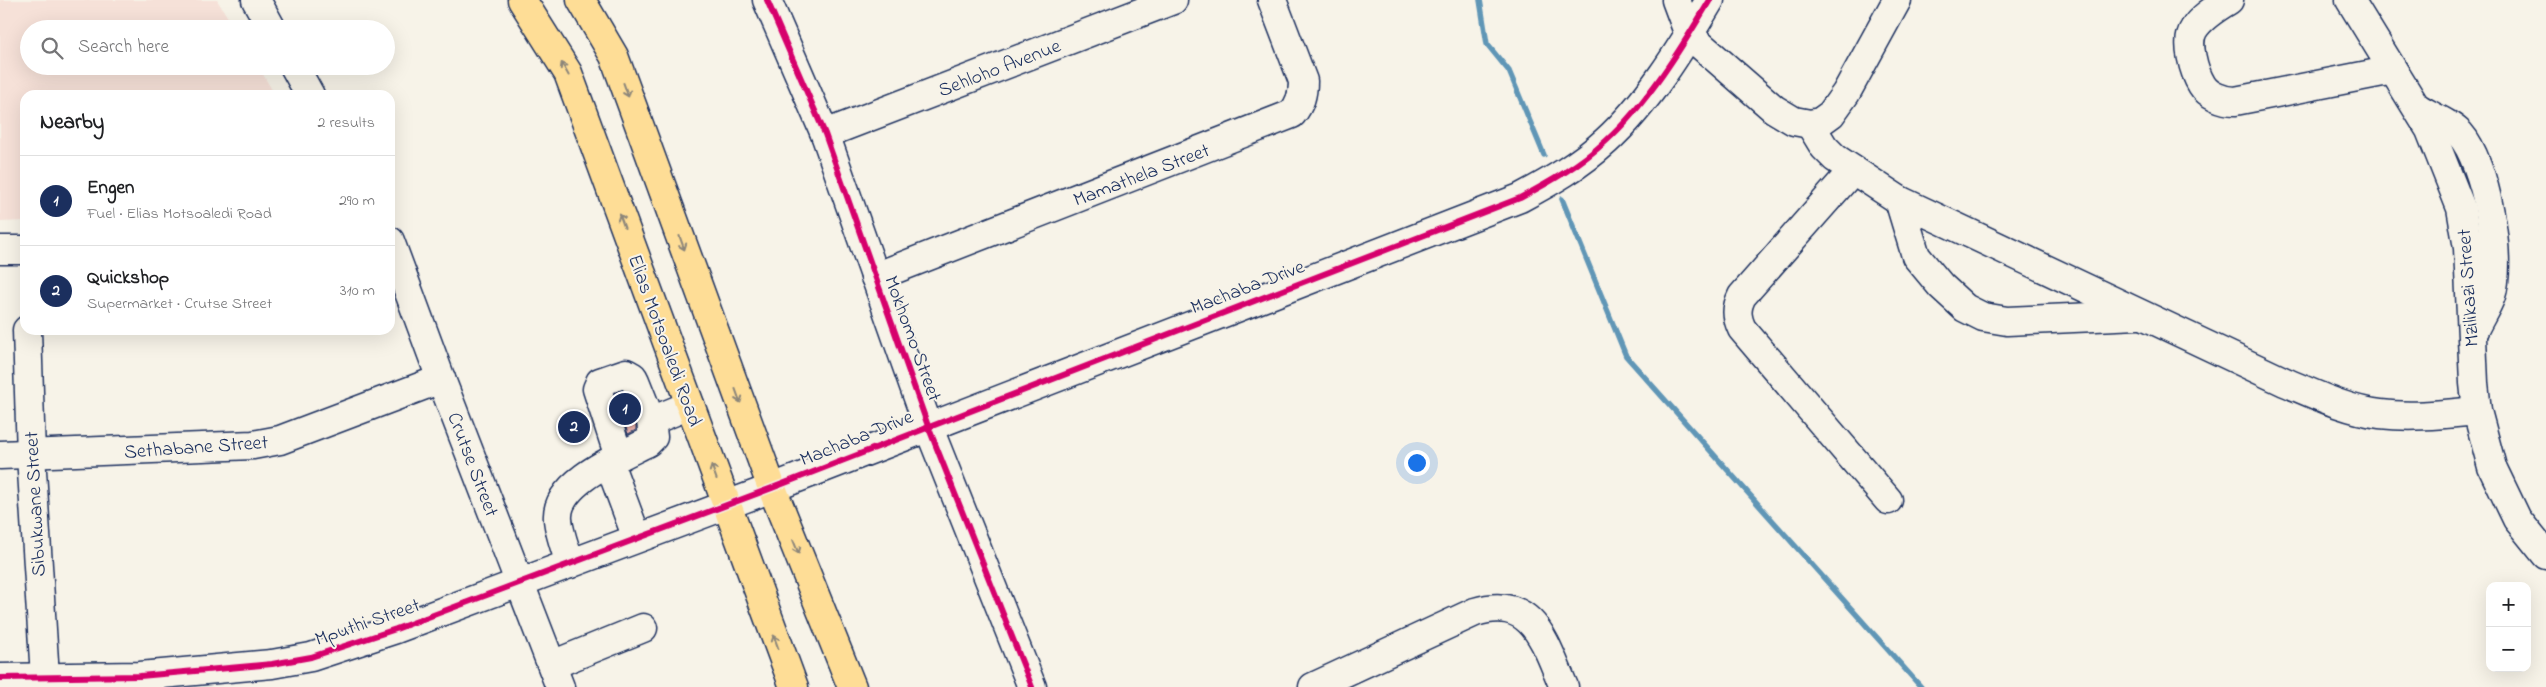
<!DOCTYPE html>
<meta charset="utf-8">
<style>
:root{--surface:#fff;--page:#f6f6f6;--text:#202124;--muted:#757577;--line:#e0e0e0;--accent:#1b2f5e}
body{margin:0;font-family:"Indie Flower",sans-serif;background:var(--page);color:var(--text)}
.controls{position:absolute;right:15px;bottom:15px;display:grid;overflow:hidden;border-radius:10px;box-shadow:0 5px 20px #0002}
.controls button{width:45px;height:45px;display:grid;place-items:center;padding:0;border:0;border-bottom:1px solid var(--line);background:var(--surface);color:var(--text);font:25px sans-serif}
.you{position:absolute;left:1416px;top:462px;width:18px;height:18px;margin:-12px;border:4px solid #fff;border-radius:50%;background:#1a73e8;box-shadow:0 0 0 8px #1a73e833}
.badge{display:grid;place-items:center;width:32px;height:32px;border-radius:50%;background:var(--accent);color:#fff;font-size:16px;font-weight:700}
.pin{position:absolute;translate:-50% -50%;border:2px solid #fff;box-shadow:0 1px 5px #0006}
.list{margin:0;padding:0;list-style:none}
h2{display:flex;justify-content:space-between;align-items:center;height:65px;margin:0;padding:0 20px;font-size:21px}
h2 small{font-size:16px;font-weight:400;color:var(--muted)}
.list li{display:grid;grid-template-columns:32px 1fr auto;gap:15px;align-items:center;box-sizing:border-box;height:90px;padding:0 20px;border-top:1px solid var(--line)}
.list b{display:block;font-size:19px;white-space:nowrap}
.list p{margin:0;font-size:16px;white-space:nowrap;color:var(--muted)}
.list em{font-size:16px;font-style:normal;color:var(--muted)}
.icon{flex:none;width:28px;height:28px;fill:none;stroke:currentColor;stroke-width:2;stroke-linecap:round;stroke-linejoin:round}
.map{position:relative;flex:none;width:2546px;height:687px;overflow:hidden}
.search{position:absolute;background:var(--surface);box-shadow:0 5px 20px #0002;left:20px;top:20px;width:375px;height:55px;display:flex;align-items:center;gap:12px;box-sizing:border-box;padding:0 18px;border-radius:28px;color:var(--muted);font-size:19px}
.panel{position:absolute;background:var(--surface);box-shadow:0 5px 20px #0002;left:20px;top:90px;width:375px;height:245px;border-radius:15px}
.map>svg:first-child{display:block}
</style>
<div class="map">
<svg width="2546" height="687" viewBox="0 0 2546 687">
<rect width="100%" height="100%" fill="#f7f3e8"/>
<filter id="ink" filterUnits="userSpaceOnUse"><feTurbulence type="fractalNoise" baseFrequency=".02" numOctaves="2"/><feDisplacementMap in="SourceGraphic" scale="10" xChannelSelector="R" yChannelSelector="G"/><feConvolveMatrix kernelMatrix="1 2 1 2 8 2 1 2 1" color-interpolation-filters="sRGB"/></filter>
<g filter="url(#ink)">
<polygon fill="#f6e1d8" points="0,0 217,0 235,29 29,29 29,66 258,66 275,95 25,95 25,221 0,222"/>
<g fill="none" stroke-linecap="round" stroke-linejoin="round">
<g stroke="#6196b6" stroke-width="5.5">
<polyline points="1480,0 1487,44 1509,71 1544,155"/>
<polyline points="1562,199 1626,356 1921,687"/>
</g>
</g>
<polygon fill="#f3b8b1" stroke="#1b2f5e" points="622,391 636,425 636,430 628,434 615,393"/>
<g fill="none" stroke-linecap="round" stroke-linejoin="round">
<g stroke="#1b2f5e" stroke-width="31">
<g id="minor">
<polyline points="256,0 272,29"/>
<polyline points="767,0 825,134 928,426 1032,687"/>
<polyline points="1676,0 1689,35 1774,109 1794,121 1810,124 1820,122 1831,114 1846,93 1897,0"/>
<path d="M2229,0C2217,8 2202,16 2194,29C2185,42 2194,72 2202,85C2208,95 2223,101 2235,101L2393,70"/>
<polyline points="2350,0 2430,130 2461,208 2468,248 2474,383 2477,411 2492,467 2517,519 2546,555"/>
<polyline points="294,66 310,95"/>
<path d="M2418,108C2430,116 2450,123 2460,134C2486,163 2503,259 2491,296C2487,307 2479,319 2474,330"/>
<path d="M1810,124L1824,147L1835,158L1899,200L2285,382C2316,395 2347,410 2380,414C2413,418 2445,414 2477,411"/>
<polyline points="825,134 1173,0"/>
<path d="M1853,170L1742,296C1736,308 1736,316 1742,329L1888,500"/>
<polyline points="1899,200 1916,256 1941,286 1965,308 1983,317 2007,321 2138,315"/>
<polyline points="390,241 441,379 560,687"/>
<polyline points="0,250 25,250"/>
<path d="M875,277L1292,114C1300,104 1303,95 1303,81L1272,0"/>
<polyline points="27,330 31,455 45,677"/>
<polyline points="651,421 690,405"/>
<polyline points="0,455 253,445 280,440 441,379"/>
<polyline points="609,463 637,538"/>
<path d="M570,564C566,550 559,533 558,519C555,482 621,456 648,442L653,437L651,421L635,381L633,377L626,373L600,382L597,389L619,457"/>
<polyline points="552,665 643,628"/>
<path d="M0,678L140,676L272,664L311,657L396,629L772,488L1520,198C1550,182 1580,165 1606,141C1647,104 1682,47 1710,0"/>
<path d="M1313,687L1475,612C1534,594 1545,644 1564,687"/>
</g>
</g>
<g stroke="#1b2f5e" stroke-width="31">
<g id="major">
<polyline points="522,0 568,73 794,687"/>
<polyline points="581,0 614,56 772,488 852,687"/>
</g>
</g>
<use href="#minor" stroke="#f7f3e8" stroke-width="28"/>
<use href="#major" stroke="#fedd96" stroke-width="28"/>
<g stroke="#f7f3e8" stroke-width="9">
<g id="cycleway">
<polyline points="767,0 825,134 928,426 1032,687"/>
<path d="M0,678L140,676L272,664L311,657L396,629L772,488L1520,198C1550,182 1580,165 1606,141C1647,104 1682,47 1710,0"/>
</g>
</g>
<use href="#cycleway" stroke="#d6006c" stroke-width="6"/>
</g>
<defs><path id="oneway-shaft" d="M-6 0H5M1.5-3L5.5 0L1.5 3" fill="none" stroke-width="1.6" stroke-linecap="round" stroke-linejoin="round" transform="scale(1.25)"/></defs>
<g stroke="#8c867a">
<use href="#oneway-shaft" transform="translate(565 69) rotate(-119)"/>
<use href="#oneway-shaft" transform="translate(626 90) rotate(70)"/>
<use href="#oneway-shaft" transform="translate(622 221) rotate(-110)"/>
<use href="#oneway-shaft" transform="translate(682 243) rotate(70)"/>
<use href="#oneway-shaft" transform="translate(738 396) rotate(70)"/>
<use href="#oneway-shaft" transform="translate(714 472) rotate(-110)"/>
<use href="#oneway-shaft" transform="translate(796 547) rotate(68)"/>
<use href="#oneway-shaft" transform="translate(776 642) rotate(-110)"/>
</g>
</g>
<g text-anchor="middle" stroke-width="4" stroke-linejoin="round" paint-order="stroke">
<g font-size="20" fill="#1b2f5e" stroke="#f7f3e8">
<text transform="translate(999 67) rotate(-21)" y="7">Sehloho Avenue</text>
<text transform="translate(1141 174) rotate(-21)" y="7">Mamathela Street</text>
<text transform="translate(1247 286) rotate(-21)" y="7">Machaba Drive</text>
<text transform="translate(2467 288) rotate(-94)" y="7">Mzilikazi Street</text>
<text transform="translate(914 338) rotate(70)" y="7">Mokhomo Street</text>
<text transform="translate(666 340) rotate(70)" y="7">Elias Motsoaledi Road</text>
<text transform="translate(856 437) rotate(-22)" y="7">Machaba Drive</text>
<text transform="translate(196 446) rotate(-4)" y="7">Sethabane Street</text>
<text transform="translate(474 464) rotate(69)" y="7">Crutse Street</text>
<text transform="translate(34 504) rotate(-93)" y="7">Sibukwane Street</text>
<text transform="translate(367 621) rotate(-19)" y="7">Mputhi Street</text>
</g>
</g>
</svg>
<div class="controls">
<button>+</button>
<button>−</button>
</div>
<div class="you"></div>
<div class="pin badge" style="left:625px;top:409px">1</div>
<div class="pin badge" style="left:574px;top:427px">2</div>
<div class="search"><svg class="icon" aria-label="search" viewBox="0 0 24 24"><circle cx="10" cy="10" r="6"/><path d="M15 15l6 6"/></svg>Search here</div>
<section class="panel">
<h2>Nearby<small>2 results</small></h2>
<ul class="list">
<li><span class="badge">1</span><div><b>Engen</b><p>Fuel · Elias Motsoaledi Road</p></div><em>290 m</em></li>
<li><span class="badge">2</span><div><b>Quickshop</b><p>Supermarket · Crutse Street</p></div><em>310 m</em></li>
</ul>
</section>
</div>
